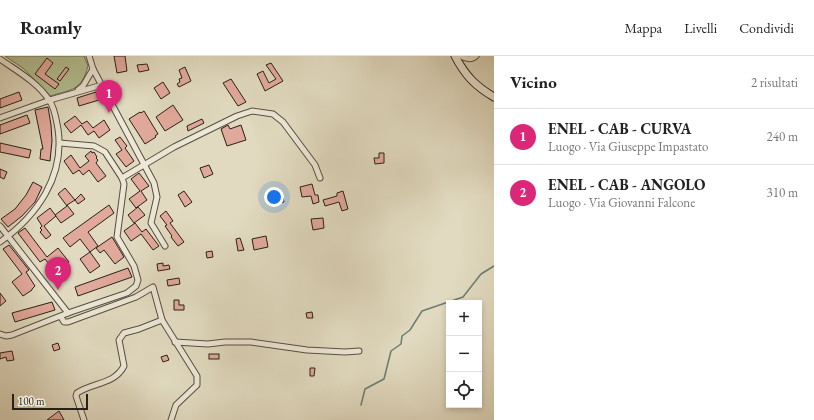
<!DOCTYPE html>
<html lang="it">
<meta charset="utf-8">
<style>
:root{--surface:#fff;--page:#f2f2f2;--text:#222;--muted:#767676;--line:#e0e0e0;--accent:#db2777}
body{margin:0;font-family:"EB Garamond",serif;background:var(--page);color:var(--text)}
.controls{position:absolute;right:12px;bottom:12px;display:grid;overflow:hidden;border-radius:0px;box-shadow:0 2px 6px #0003}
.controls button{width:36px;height:36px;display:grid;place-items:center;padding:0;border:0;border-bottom:1px solid var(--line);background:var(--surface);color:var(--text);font:20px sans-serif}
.scale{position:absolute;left:12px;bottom:10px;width:76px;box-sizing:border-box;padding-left:4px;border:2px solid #292017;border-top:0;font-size:11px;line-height:14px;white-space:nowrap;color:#292017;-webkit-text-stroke:3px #ece7d6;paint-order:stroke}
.you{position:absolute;left:274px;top:141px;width:14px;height:14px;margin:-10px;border:3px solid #fff;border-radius:50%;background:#1a73e8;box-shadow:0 0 0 6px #1a73e833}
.badge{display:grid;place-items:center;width:26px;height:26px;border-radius:50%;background:var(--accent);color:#fff;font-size:13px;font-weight:700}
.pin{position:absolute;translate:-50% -33px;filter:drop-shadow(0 1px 2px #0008)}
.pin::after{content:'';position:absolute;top:21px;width:14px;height:12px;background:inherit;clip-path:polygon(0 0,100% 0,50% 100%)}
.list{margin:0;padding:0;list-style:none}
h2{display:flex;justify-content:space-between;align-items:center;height:52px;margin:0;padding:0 16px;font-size:17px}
h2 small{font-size:13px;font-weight:400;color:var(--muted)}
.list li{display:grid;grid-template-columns:26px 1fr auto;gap:12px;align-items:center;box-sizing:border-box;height:56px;padding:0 16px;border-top:1px solid var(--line)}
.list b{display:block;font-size:15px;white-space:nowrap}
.list p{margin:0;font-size:13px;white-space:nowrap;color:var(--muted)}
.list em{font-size:13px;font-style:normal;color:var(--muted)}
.icon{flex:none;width:22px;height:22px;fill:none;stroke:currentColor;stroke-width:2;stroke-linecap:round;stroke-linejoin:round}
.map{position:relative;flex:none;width:494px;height:364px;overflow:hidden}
header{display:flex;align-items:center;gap:24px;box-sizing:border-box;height:56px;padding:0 20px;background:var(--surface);border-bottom:1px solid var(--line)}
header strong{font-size:19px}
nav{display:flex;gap:22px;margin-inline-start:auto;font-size:14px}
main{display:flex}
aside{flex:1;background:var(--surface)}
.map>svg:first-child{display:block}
</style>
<header>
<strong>Roamly</strong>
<nav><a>Mappa</a><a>Livelli</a><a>Condividi</a></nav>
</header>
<main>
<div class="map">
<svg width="494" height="364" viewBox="0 0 494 364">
<rect width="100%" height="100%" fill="#e1dac0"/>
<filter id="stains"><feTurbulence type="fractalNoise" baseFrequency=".005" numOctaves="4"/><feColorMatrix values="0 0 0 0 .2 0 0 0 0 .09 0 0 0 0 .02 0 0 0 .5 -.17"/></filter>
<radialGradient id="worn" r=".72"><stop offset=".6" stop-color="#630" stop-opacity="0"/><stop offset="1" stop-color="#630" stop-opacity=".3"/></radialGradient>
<path fill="#b4bf92" stroke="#6e7054" d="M5,0H84L88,10C81,35 73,33 50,40L24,13Z"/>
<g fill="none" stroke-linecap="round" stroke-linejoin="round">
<polyline stroke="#6a7d71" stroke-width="1.5" points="361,349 365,333 384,323 391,295 401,288 402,280 410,274 422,255 463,241 481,218 494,210"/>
</g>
<g fill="#e1a99b" stroke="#292017">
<polygon points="114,0 125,0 127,15 117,17"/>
<polygon points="47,2 53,7 45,18 59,28 55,33 35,18"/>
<polygon points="271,7 283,25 265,35 257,18 263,15 269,27 276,23 266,9"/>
<polygon points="147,8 149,14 139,16 137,9"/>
<polygon points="66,11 69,13 60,25 57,23"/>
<polygon points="185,11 191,25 179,31 177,28 180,26 179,23 182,22 179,14"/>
<polygon points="231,23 246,46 238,50 223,27"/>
<polygon points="163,26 170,37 161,43 154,32"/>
<polygon points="19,36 22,44 0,52 0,43"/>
<polygon points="96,36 99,44 79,50 77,42"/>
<polygon points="173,49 183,64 165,75 156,61"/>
<polygon points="48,51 51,69 52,85 50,105 40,103 41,93 43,93 35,54"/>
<polygon points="144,55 158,78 155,80 156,81 145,88 129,63 140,56 141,57"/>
<polygon points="27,59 30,67 0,78 0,69"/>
<polygon points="75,60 82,68 87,65 93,72 104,64 110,74 99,82 94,75 88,79 81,69 71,77 64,68"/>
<polygon points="202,63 204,67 188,75 187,70"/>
<polygon points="228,69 230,73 241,69 246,84 227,90 221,73"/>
<polygon points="120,81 127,90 125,92 134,105 126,111 116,98 122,94 115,84"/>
<polygon points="0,87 31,94 29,102 0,96"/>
<polygon points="91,95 92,97 94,96 97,101 96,102 98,104 96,107 106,120 98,126 89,114 83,119 79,114 73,118 64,105 71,99 80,112 89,105 85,100"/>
<polygon points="379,97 384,97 384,107 375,108 374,102 379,102"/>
<polygon points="209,109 213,118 204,122 200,112"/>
<polygon points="0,113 7,116 4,123 0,121"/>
<polygon points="139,117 149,130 141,135 147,144 136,152 129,143 140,135 131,123"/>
<polygon points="33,126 42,131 35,146 22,160 8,171 1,163 15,153 26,139"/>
<polygon points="312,128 315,139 318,139 319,146 313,148 311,140 302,141 300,131"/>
<polygon points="65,132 75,144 67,149 74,158 61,167 55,159 67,150 58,138"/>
<polygon points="184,135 192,146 185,151 178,139"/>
<polygon points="343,135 348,153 342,155 339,146 325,150 323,144 337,140 337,137"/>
<polygon points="282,137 284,146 274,148 272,139"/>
<polygon points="81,138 85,143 78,148 75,144"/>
<polygon points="109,149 114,157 88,176 98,190 90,196 80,183 70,191 63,182"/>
<polygon points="138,151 145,159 134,167 128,159"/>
<polygon points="50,152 56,160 44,170 51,179 46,183 40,176 42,174 40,172 42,170 37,162"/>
<polygon points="166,155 173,165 170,167 184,186 178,190 171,181 172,180 165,170 167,169 160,160"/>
<polygon points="323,162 324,172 313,174 311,163"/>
<polygon points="135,167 142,176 146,173 159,190 153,194 141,178 131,185 124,175"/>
<polygon points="25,172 47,201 58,192 69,206 55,216 45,203 40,206 18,177"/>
<polygon points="266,180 268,191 254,194 252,183"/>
<polygon points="112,181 124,201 115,208 104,194 100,197 96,192"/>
<polygon points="240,182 244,194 238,195 236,183"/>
<polygon points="9,189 29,214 26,216 35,230 32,233 32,234 23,240 12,226 22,218 3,193"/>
<polygon points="212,195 213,201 207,202 206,196"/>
<polygon points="90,196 100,210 90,217 80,203"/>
<polygon points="163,207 163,210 169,209 170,213 158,215 157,208"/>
<polygon points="128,212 132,221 78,240 75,231"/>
<polygon points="179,222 180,228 168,230 167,224"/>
<polygon points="0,237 6,245 0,250"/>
<polygon points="174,244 179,244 179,249 184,249 184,254 174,254"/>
<polygon points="52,246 55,254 15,266 12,257"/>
<polygon points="312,256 313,262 307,262 306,257"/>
<polygon points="58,287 60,293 54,295 52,289"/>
<polygon points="12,295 14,304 7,305 6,301 0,303 0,297"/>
<rect x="209" y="298" width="10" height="5"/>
<polygon points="167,299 169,304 163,306 161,301"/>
<polygon points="310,312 315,312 314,320 310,320"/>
<polygon points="59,355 64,364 47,364"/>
</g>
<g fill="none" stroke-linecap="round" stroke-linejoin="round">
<g stroke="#574e41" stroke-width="7">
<g id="street">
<polyline points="89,0 93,13 154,127 157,141 151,167 165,190"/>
<path d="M461,0C465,3 472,4 476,0"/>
<path d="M0,3C17,15 37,26 49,44C55,52 56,63 58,73C65,120 37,160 0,186"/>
<polyline points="78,34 83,30 93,13"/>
<polyline points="0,62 50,44 102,29"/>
<polyline points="122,122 174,91 237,60 252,55 273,58 283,66 315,109 320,122"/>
<polyline points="0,170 68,257"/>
<polyline points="61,261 64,266 68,266 136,241 153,231 162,264 197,320 197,329 176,349 171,364"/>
<polyline points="0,278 6,280 12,279 68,257 127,237 136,230 138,224 134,210 117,181 124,128 122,122 105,96 94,90 60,87"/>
<polyline points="175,286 208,288 225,286 251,286 307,294 345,296 359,295"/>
<path d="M84,364L76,340L77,337C93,326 114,329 124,310L119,284L124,277L139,273L162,264"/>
</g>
</g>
<g stroke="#292017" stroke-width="9">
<path id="secondary" d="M455,0C465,19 475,30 494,41"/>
</g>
<use href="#street" stroke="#ece7d6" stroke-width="5"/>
<use href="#secondary" stroke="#ece7d6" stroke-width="7"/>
</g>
<rect width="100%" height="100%" filter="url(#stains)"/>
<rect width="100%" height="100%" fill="url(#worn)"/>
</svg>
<div class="controls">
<button>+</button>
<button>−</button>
<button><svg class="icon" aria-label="locate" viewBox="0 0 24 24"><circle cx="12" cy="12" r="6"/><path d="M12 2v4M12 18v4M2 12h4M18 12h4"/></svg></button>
</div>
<div class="scale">100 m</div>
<div class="you"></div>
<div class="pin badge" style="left:109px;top:57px">1</div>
<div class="pin badge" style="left:58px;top:234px">2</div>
</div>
<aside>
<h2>Vicino<small>2 risultati</small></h2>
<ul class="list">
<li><span class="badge">1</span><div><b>ENEL - CAB - CURVA</b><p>Luogo · Via Giuseppe Impastato</p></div><em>240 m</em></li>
<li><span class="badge">2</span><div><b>ENEL - CAB - ANGOLO</b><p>Luogo · Via Giovanni Falcone</p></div><em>310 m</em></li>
</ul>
</aside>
</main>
